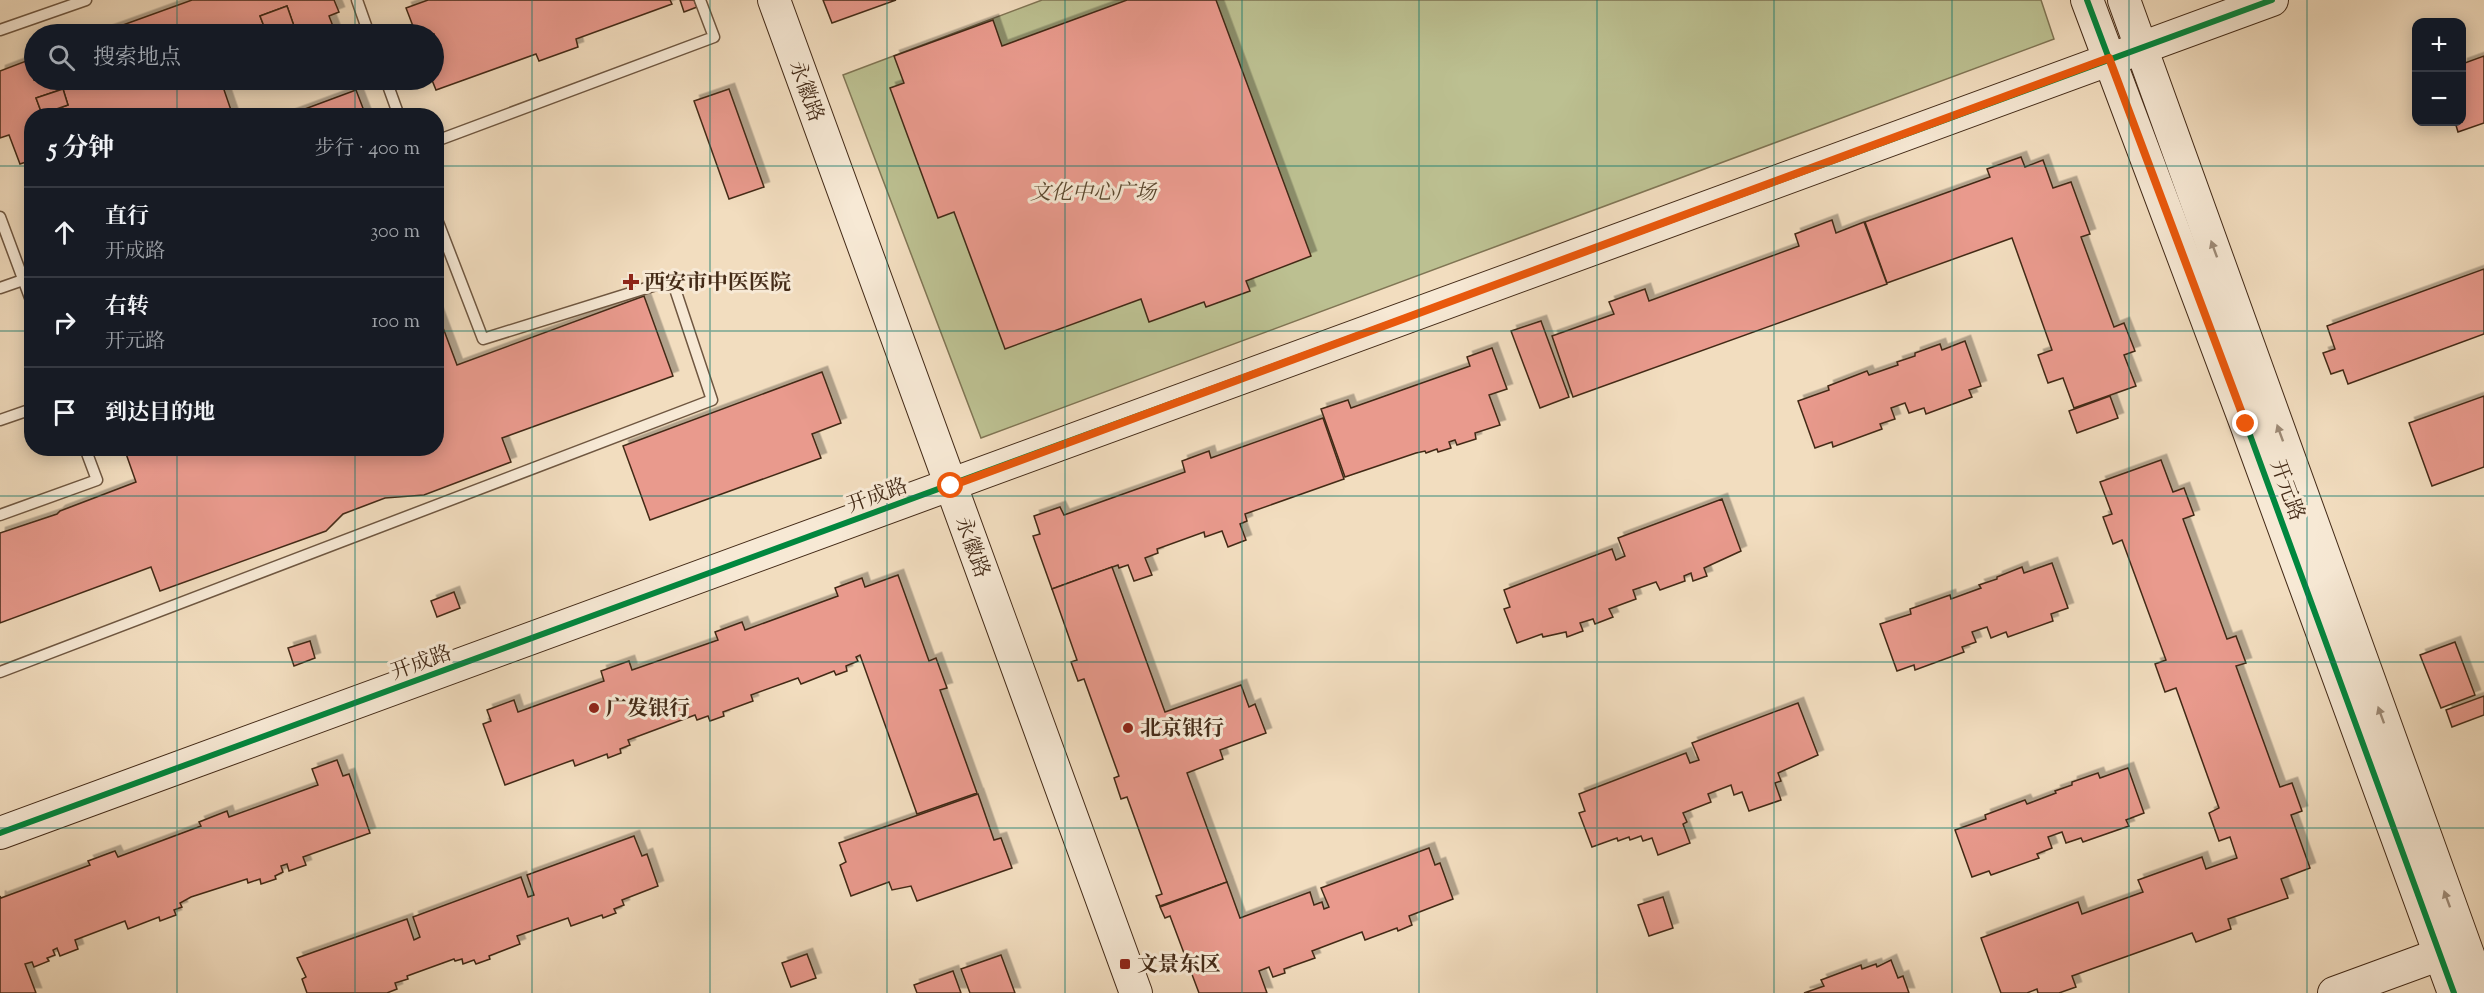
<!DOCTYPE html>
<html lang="zh">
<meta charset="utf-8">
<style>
:root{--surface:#171b24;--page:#20242c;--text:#f1f3f6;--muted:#9ea1a6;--line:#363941}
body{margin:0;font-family:"Sorts Mill Goudy","Noto Serif SC",serif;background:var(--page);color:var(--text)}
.controls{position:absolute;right:18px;top:18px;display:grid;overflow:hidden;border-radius:12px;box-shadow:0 3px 15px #0003}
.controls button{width:54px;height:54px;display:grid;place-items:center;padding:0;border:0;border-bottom:2px solid var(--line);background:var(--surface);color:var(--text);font:30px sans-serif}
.stop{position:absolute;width:18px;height:18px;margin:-14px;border:4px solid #ea580c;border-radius:50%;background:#fff}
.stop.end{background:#ea580c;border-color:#fff;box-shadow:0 2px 6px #0008}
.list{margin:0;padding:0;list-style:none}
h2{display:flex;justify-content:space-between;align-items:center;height:78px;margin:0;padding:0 24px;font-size:26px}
h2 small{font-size:20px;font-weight:400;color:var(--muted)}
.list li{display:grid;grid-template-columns:39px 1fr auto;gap:18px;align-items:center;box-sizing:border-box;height:90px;padding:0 24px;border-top:2px solid var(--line)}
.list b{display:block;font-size:22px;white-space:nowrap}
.list p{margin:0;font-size:20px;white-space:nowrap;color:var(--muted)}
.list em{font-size:20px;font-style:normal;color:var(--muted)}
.icon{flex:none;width:33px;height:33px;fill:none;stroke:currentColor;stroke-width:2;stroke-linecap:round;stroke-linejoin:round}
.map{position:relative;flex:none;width:2484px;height:993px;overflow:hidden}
.search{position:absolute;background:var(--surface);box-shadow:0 3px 15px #0003;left:24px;top:24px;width:420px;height:66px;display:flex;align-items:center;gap:15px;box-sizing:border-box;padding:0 21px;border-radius:33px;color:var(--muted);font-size:22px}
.panel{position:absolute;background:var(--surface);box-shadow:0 3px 15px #0003;left:24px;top:108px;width:420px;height:348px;border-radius:24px}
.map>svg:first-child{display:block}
</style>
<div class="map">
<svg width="2484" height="993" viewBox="0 0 2484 993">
<defs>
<filter id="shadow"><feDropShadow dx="5.5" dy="-5.5" stdDeviation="0" flood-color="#0004"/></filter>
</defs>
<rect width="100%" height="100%" fill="#f2ddbf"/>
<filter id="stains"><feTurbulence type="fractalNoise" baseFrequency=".00333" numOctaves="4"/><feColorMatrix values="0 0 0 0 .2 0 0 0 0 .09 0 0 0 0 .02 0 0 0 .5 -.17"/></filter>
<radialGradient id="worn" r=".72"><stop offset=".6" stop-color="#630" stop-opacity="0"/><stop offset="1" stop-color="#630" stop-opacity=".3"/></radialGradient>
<polygon fill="#bcc091" stroke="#807554" stroke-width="1.5" points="1042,0 2041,0 2054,39 981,438 843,75"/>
<g fill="#e99a8d" stroke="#432a17" stroke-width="1.5" fill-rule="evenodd" filter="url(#shadow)">
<polygon points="192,0 334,0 339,12 329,16 336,34 270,34 294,26 287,6 260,16 267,34 98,34"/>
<polygon points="428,0 670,0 672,4 576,39 578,47 539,61 536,54 436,90 432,80 434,34 416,34 406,8"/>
<polygon points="680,0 694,0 697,7 684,12"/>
<polygon points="823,0 896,0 832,23"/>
<polygon points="1127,0 1216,0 1311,256 1246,281 1250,291 1206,307 1204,302 1149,322 1141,299 1005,349 954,212 938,218 890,88 904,83 894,56 993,20 1002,46"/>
<polygon points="287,6 294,26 267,34 260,16"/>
<polygon points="2484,56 2484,123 2458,132 2455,122 2462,122 2462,64"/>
<path d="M34,58V80H234L222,84L233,116H32V160L20,164L9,135L0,138V71ZM63,89L68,105L42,114L36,98Z"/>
<polygon points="63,89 68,105 42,114 36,98"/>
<polygon points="729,89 764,187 729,199 694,101"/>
<polygon points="356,90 366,116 286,116"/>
<polygon points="2021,157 2025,167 2043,160 2053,188 2071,182 2090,234 2081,237 2114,327 2124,323 2135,351 2124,355 2136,386 2074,408 2063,378 2048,383 2038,355 2052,350 2012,238 1887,283 1865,222 1990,177 1987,169"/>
<polygon points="1832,220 1836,233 1864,222 1887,284 1573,397 1552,336 1614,314 1609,302 1645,289 1649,301 1799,246 1795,234"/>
<polygon points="2484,269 2484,334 2348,384 2343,370 2331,374 2323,353 2335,349 2327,326"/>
<polygon points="644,296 673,376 502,438 511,462 424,495 385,498 343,514 326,531 160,591 151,567 0,623 0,533 57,514 60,511 136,482 124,448 436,448 436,309 457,365"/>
<polygon points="1541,321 1569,397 1540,408 1511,331"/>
<polygon points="1965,341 1981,386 1969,390 1972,397 1926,414 1924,408 1909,413 1905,403 1891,408 1895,419 1880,424 1882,429 1833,447 1832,442 1815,448 1798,401 1829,390 1828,386 1867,371 1869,375 1898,365 1897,362 1915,356 1915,353 1940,344 1942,350"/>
<polygon points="1492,348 1507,389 1489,395 1500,425 1475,433 1476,439 1457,445 1455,440 1449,442 1451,448 1438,452 1437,449 1426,453 1425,451 1416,453 1345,477 1321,409 1348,400 1351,408 1470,366 1467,357"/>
<polygon points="822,372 841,423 812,434 821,458 650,520 623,446"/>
<polygon points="2110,396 2118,418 2077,433 2069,411"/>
<polygon points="2484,396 2484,467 2432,486 2409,423"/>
<polygon points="1323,418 1344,479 1245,514 1247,521 1240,524 1246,540 1228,547 1222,531 1205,537 1204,532 1157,549 1158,553 1145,558 1152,575 1134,581 1128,565 1119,568 1118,565 1052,589 1033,536 1040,534 1034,516 1060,507 1064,515 1185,472 1182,461 1209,451 1211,458"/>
<polygon points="2161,460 2173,492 2184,488 2194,515 2183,519 2227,639 2236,636 2246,663 2236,666 2280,787 2292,783 2302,811 2291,815 2310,868 2281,879 2288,898 2228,919 2231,929 2196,942 2192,933 2072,976 2076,987 2059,993 2038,993 2037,989 2027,993 2001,993 1981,938 2078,902 2082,914 2143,892 2138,880 2202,857 2206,869 2237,858 2230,837 2219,841 2209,813 2219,808 2176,688 2165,692 2155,664 2166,660 2122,540 2113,544 2103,517 2112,514 2100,482"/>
<polygon points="1722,499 1741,551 1704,568 1707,576 1693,581 1691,573 1684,576 1685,581 1660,590 1656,582 1633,590 1636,599 1609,609 1613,617 1595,624 1593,619 1580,623 1583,631 1567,637 1566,632 1543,637 1542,634 1517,643 1504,609 1510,607 1504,590 1612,549 1616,560 1625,556 1618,538"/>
<polygon points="2052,563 2068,608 2051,614 2053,621 2008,637 2006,632 1991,638 1987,627 1972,632 1976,642 1962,647 1964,652 1915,670 1914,665 1897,671 1880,624 1911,614 1910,609 1950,595 1951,599 1981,588 1979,585 1997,579 1997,577 2022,567 2024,573"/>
<polygon points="1112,567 1165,712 1241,685 1249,707 1255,704 1266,733 1220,750 1223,759 1187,773 1227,882 1160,906 1156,896 1162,894 1127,797 1121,799 1114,778 1119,776 1084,679 1078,681 1071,662 1077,660 1052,589"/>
<polygon points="898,575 929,661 936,658 947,688 940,690 977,793 917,814 860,655 856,657 858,661 846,666 847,671 836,675 834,671 801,684 798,678 751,695 753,701 723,712 724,716 710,721 708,716 697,720 695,715 628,740 630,745 620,749 621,753 608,758 607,754 575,766 573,760 505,785 483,724 491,721 487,710 514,700 518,712 604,681 601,671 629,661 632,670 718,640 715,632 742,622 745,630 838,596 835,588 862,578 865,587"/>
<polygon points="454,592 460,608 437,617 431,601"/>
<polygon points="310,641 315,658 294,666 288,648"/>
<polygon points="2455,642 2475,695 2441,708 2420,655"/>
<polygon points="2484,696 2484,715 2452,727 2446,710"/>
<polygon points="1798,703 1818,755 1778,773 1781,781 1775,783 1781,800 1749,811 1742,792 1734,795 1731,785 1708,794 1711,802 1683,813 1687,822 1683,824 1690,843 1658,855 1652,838 1643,841 1641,836 1630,840 1629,837 1618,841 1617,838 1592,847 1579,813 1585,811 1579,794 1686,753 1690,763 1699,760 1692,743"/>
<polygon points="337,760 343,776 349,774 370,833 303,857 306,865 289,871 287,864 281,866 283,872 275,876 276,879 261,884 260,879 248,883 247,879 191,897 180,903 182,907 174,910 176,915 160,921 159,917 128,929 125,921 75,940 78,949 60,956 57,948 53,950 55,955 47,958 49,961 34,967 32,962 25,964 36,993 0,993 0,896 1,898 90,865 88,861 115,851 118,857 201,826 199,822 227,811 229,817 318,785 312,769"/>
<polygon points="2128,768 2144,813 2126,820 2129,826 2083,842 2081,838 2066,843 2062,832 2048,837 2052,848 2037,854 2039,858 1991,875 1989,871 1972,877 1955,830 1986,819 1985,815 2025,800 2027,804 2056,793 2055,791 2072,785 2072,782 2098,773 2100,778"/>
<polygon points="978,794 994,840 1001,838 1012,868 917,901 911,886 892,890 889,882 851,896 840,865 846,862 839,843"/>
<polygon points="634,836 642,856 647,854 658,886 622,900 624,905 614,909 616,913 603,918 602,915 571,926 568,918 517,936 520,944 489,956 490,959 476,964 474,960 463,964 462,959 455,961 454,959 407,976 408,979 395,983 397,989 387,993 307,993 302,979 306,977 297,958 407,919 414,940 420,937 413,917 521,877 528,897 534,895 527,875"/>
<polygon points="1429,848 1435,865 1440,863 1453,899 1409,916 1412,925 1398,931 1397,928 1365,940 1362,932 1312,951 1315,958 1284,969 1285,973 1273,977 1269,967 1259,971 1267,993 1199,993 1170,916 1165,918 1160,907 1227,882 1240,918 1310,892 1314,905 1322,902 1324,909 1329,907 1321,888"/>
<polygon points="1663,897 1673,928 1649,936 1638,905"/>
<polygon points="807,954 816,978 791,987 782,963"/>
<polygon points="1001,955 1015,993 970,993 961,969"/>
<polygon points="1891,960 1898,978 1903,976 1909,993 1804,993 1824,986 1821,980 1861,965 1862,969 1876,964 1877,967"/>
<polygon points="953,971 961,993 917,993 914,985"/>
</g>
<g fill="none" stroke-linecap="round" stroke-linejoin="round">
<g stroke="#6f5741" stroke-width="13">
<g id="lane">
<polyline points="357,0 369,34"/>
<polyline points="0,30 86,0"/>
<polyline points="386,80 399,116"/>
<polyline points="436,141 714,37 700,0"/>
<polyline points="0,217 32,303"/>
<polyline points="0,288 23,280"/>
<polyline points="0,420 32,409"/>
<polyline points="0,515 97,480 85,448"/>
<polyline points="0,672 712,400 672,280 483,339 436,217"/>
</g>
</g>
<g stroke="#432a17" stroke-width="34">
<g id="secondary">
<polyline points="774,0 1136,993"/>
<polyline points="2087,0 2246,424 2454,993"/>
<polyline points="2124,0 2482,993"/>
<polyline points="0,833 2272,0"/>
<polyline points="2334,993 2457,948"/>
</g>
</g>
<use href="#lane" stroke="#f7e9d5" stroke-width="10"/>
<use href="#secondary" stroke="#f7e9d5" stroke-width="32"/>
<g stroke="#f7e9d5" stroke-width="10">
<g id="cycleway">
<polyline points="2087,0 2246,424 2454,993"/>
<polyline points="0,833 2272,0"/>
</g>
</g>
<use href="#cycleway" stroke="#00873e" stroke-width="6"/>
</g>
<defs><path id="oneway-solid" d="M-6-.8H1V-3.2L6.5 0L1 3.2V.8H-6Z" transform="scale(1.5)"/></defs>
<g fill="#9d8a76">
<use href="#oneway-solid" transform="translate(2214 249) rotate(-110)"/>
<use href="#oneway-solid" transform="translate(2280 433) rotate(-110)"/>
<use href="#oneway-solid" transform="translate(2381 715) rotate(-110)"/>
<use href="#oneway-solid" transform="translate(2447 899) rotate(-110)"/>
</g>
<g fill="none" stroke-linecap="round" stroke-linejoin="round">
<polyline stroke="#ea580c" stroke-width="8" points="951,486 2109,58 2246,424"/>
</g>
<path fill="none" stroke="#0f766e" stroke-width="1.5" stroke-opacity="0.55" d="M177,0V34M355,0V34M532,0V993M710,0V993M887,0V993M1065,0V993M1242,0V993M1419,0V993M1597,0V993M1774,0V993M1952,0V993M2129,0V993M2307,0V993M177,80V116M355,80V116M0,166H32M436,166H2484M0,331H32M436,331H2484M177,448V993M355,448V993M0,496H2484M0,662H2484M0,828H2484"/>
<g fill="#8f2418" stroke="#f7e9d5" stroke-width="2">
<path d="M628 273h6v6h6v6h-6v6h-6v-6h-6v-6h6z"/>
<circle cx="594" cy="708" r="6"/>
<circle cx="1128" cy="728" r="6"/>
<rect x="1119" y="958" width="12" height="12" rx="3"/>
</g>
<g text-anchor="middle" stroke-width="6" stroke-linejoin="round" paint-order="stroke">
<g font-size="21" fill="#432a17" stroke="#f7e9d5">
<text transform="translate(807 91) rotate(70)" y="7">永徽路</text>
<text transform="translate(2288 490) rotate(70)" y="7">开元路</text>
<text transform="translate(877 495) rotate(-20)" y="7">开成路</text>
<text transform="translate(973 547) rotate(70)" y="7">永徽路</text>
<text transform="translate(421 662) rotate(-20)" y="7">开成路</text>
</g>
<g font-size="21" font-style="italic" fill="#5b482f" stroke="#f7e9d5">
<text x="1093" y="199">文化中心广场</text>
</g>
<g font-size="21" font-weight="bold" fill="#432a17" stroke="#f7e9d5" text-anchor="start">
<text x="644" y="289">西安市中医医院</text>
<text x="606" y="715">广发银行</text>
<text x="1140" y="735">北京银行</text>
<text x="1137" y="971">文景东区</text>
</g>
</g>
<rect width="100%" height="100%" filter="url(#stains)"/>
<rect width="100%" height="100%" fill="url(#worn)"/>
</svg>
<div class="controls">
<button>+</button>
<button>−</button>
</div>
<div class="stop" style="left:951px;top:486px"></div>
<div class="stop end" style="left:2246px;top:424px"></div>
<div class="search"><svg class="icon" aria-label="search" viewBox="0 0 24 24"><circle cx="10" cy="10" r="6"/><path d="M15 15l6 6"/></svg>搜索地点</div>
<section class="panel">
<h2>5 分钟<small>步行 · 400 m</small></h2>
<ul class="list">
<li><svg class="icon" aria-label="ahead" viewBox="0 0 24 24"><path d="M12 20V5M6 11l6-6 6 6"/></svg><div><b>直行</b><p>开成路</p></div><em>300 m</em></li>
<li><svg class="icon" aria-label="right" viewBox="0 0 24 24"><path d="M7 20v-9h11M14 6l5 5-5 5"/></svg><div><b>右转</b><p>开元路</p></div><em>100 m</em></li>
<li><svg class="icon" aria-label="arrive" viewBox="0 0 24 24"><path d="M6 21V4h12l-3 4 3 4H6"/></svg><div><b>到达目的地</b></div></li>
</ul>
</section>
</div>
